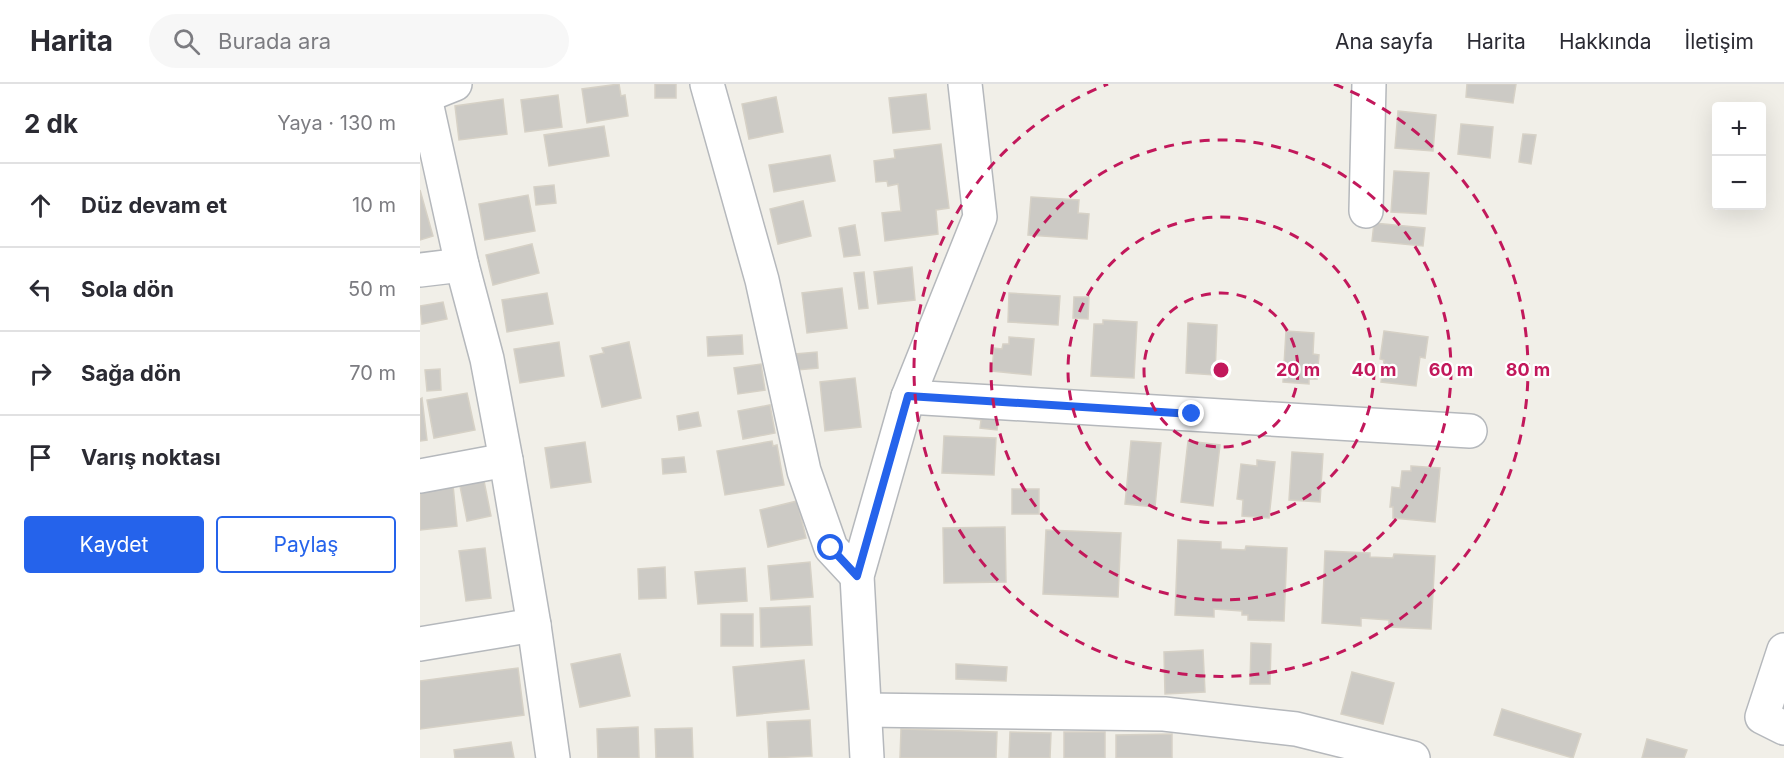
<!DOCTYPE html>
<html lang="tr">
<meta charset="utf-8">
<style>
:root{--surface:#fff;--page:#f7f7f7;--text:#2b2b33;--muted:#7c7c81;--line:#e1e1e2;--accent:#2563eb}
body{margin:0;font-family:Inter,sans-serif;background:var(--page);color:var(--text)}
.controls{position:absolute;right:18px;top:18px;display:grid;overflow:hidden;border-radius:6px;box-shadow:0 6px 24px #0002}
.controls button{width:54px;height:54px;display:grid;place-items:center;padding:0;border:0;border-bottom:2px solid var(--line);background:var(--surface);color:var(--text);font:30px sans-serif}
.stop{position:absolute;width:18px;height:18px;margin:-14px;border:4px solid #2563eb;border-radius:50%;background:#fff}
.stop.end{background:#2563eb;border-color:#fff;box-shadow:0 2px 6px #0008}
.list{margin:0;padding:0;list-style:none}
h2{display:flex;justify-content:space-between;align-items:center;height:78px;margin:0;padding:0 24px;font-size:26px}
h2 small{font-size:20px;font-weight:400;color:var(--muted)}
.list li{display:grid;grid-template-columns:39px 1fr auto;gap:18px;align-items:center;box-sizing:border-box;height:84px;padding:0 24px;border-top:2px solid var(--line)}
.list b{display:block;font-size:22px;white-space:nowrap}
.list em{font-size:20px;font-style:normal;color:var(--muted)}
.actions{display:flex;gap:12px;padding:18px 24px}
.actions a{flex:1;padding:14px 0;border:2px solid var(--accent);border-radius:6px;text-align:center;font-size:21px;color:var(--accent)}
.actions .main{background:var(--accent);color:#fff}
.icon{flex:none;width:33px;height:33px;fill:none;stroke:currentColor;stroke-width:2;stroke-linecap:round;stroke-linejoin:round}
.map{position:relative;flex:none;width:1364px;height:674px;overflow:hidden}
header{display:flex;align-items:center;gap:36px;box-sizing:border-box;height:84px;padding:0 30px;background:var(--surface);border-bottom:2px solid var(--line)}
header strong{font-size:28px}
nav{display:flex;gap:33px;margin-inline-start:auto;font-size:21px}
.search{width:420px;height:54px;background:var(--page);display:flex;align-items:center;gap:15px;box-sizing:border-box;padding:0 21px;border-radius:33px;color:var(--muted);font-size:22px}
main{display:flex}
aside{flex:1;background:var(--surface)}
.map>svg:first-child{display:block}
</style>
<header>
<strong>Harita</strong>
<div class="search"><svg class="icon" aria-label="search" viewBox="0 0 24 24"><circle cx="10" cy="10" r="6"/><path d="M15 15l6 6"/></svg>Burada ara</div>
<nav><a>Ana sayfa</a><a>Harita</a><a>Hakkında</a><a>İletişim</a></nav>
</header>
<main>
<aside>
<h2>2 dk<small>Yaya · 130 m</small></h2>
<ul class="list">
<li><svg class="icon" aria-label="ahead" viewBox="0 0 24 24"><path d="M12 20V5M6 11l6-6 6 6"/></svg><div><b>Düz devam et</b></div><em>10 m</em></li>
<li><svg class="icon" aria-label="left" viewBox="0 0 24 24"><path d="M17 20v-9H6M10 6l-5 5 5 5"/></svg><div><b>Sola dön</b></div><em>50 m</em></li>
<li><svg class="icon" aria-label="right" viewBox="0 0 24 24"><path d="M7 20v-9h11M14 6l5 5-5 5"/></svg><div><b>Sağa dön</b></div><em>70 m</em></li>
<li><svg class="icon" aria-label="arrive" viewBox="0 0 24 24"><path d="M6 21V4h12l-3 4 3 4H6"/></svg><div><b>Varış noktası</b></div></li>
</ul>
<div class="actions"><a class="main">Kaydet</a><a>Paylaş</a></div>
</aside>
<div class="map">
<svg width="1364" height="674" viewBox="0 0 1364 674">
<rect width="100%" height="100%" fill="#f1efe8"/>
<g fill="#cccac5" stroke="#d6d1c6" stroke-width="1.5">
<polygon points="199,0 201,12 205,11 208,32 167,39 162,5"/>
<rect x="235" y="0" width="21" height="14"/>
<polygon points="1047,0 1096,0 1093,19 1046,13"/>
<polygon points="506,10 510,45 473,49 469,14"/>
<polygon points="138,11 142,43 105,48 101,16"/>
<polygon points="356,13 363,48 329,55 322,20"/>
<polygon points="83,15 87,50 39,56 35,22"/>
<polygon points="978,27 1016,31 1013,67 975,64"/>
<polygon points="1041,40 1073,43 1070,74 1038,70"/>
<polygon points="184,42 189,72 129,82 124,51"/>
<polygon points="1103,50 1116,51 1111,80 1099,78"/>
<polygon points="521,60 529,124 516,126 518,150 465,157 462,129 481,127 478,100 468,102 467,97 456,98 454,77 475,74 474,66"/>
<polygon points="410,71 415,97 354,108 349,81"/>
<polygon points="974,87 1009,89 1006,130 971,128"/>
<polygon points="134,101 136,119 116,121 114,103"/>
<polygon points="0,106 13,152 0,156"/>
<polygon points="108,111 115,147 65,156 59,120"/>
<polygon points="611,113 659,116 658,129 669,130 667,155 608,151"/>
<polygon points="383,117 391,152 358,160 350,125"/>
<polygon points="954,139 1005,144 1003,162 952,157"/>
<polygon points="435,141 440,171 424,173 419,144"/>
<polygon points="112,160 119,189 73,201 66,171"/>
<polygon points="492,183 495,216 458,220 454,188"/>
<polygon points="444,188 448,224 439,225 434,189"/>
<polygon points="422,204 427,244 387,249 382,209"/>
<polygon points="127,209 133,240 87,248 82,216"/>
<polygon points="589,209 640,212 638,241 588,238"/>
<polygon points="654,213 669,213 668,235 653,234"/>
<polygon points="23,218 27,235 2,240 0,222"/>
<polygon points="683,236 717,238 714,294 671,292 674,240 683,240"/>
<polygon points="768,239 797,241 795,291 766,289"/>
<polygon points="866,247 894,249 893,270 899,271 897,295 889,295 889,300 863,298"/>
<polygon points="964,247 1008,253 1005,274 1000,273 996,302 961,298 964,276 960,275"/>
<polygon points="322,251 323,270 288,272 287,253"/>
<polygon points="589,253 614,255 611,291 572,287 574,264 582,265 583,260 589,260"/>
<polygon points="139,258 144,292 100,299 94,265"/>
<polygon points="209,258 221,314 182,323 170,272 184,269 182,264"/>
<polygon points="397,268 398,284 377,286 375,270"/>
<polygon points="341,280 345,306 318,310 314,284"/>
<polygon points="20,285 21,306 7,307 5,286"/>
<polygon points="435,294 441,343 405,347 400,298"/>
<polygon points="47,309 55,346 14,354 7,316"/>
<polygon points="2,314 7,356 0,357 0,315"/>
<polygon points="350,321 355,349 323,355 318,327"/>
<polygon points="278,328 281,342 259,346 257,332"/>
<polygon points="579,328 577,346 560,344 561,336 532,332"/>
<polygon points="524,352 576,354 574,391 522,389"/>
<polygon points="352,357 353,362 357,361 364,401 305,411 297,367"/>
<polygon points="711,357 741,359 735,423 705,420"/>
<polygon points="768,357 800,361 793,422 761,418"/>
<polygon points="165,358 171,398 131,404 125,364"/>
<polygon points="872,368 903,370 900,418 869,416"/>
<polygon points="264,373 266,388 243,390 242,375"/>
<polygon points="837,376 855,378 849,434 822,432 823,416 817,415 821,380 837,382"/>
<polygon points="991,382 1020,384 1015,438 973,434 973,423 970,423 972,403 980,404 982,387 991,387"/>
<polygon points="64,397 71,432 47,437 40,402"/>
<polygon points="33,401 37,442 0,446 0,405"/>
<rect x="592" y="405" width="27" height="25"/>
<polygon points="377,417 386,454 348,463 340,426"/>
<polygon points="585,443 586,498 524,499 523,444"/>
<polygon points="626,446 701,449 698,513 623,510"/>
<polygon points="758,456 801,458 801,465 825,466 826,462 867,464 864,537 828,536 828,531 822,531 822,527 794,525 794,533 755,531"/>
<polygon points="65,464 71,514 46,517 39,467"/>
<polygon points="905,467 950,469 950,473 973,474 974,470 1015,472 1011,545 969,543 969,536 941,534 941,542 902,539"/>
<polygon points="390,478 393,513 351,516 348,482"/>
<polygon points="245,483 246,514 219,515 218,485"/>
<polygon points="325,484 327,517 278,520 275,488"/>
<polygon points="390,522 392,561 341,563 340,524"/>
<rect x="301" y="530" width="32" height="32"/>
<polygon points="831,559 851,560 850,600 830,600"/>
<polygon points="783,566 785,608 745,610 744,568"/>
<polygon points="200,570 210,612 160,623 151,580"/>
<polygon points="384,576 389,625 317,632 313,583"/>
<polygon points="536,580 587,583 586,597 536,595"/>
<polygon points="98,584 104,631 0,645 0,597"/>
<polygon points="932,588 974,599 963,640 921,630"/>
<polygon points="1082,625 1161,650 1153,674 1074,651"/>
<polygon points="390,636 392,672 349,674 347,638"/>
<polygon points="218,643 219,674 178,674 177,645"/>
<polygon points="272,644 273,674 236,674 235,645"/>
<polygon points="481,645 577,648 576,674 480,674"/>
<polygon points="590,648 631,649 630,674 589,674"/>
<rect x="644" y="648" width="41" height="26"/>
<polygon points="752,650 752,674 696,674 696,651"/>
<polygon points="1227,655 1267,666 1264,674 1222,674"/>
<polygon points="91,658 94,674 35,674 34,666"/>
</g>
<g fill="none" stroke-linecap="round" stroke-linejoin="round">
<g stroke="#b5b8bc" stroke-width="36">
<g id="minor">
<polyline points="2,0 42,181 67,275 86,376 114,541 133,674"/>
<polyline points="287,0 342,196 384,387 411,464 437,492"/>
<polyline points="5,12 35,0"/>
<polyline points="946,127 949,0"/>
<polyline points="0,186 42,181"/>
<polyline points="488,313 1050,347"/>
<polyline points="0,392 86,376"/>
<polyline points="0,560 114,541"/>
<polyline points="1364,566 1342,633 1364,644"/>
<polyline points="445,626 744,630 876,645 993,674"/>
<polyline points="447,674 437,492 488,313 560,133 545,0"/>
</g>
</g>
<use href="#minor" stroke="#fff" stroke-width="33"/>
</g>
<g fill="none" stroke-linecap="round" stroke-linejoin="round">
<polyline stroke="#2563eb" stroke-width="8" points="411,464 437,492 488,312 772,330"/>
</g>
<g fill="none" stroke="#c2185b" stroke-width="3" stroke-dasharray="10 8">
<circle cx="801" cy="286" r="77"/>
<circle cx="801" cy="286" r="153"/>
<circle cx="801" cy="286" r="230"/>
<path d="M914 0A307 307 0 1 1 688 0"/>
</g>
<circle cx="801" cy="286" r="9" fill="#c2185b" stroke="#fff" stroke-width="3"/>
<g font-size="18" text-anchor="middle" font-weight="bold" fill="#c2185b" stroke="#fff" stroke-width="4.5" stroke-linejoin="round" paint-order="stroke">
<text x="878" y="292">20 m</text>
<text x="954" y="292">40 m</text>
<text x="1031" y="292">60 m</text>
<text x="1108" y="292">80 m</text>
</g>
</svg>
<div class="controls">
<button>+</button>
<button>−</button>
</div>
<div class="stop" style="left:411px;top:464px"></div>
<div class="stop end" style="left:772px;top:330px"></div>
</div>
</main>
